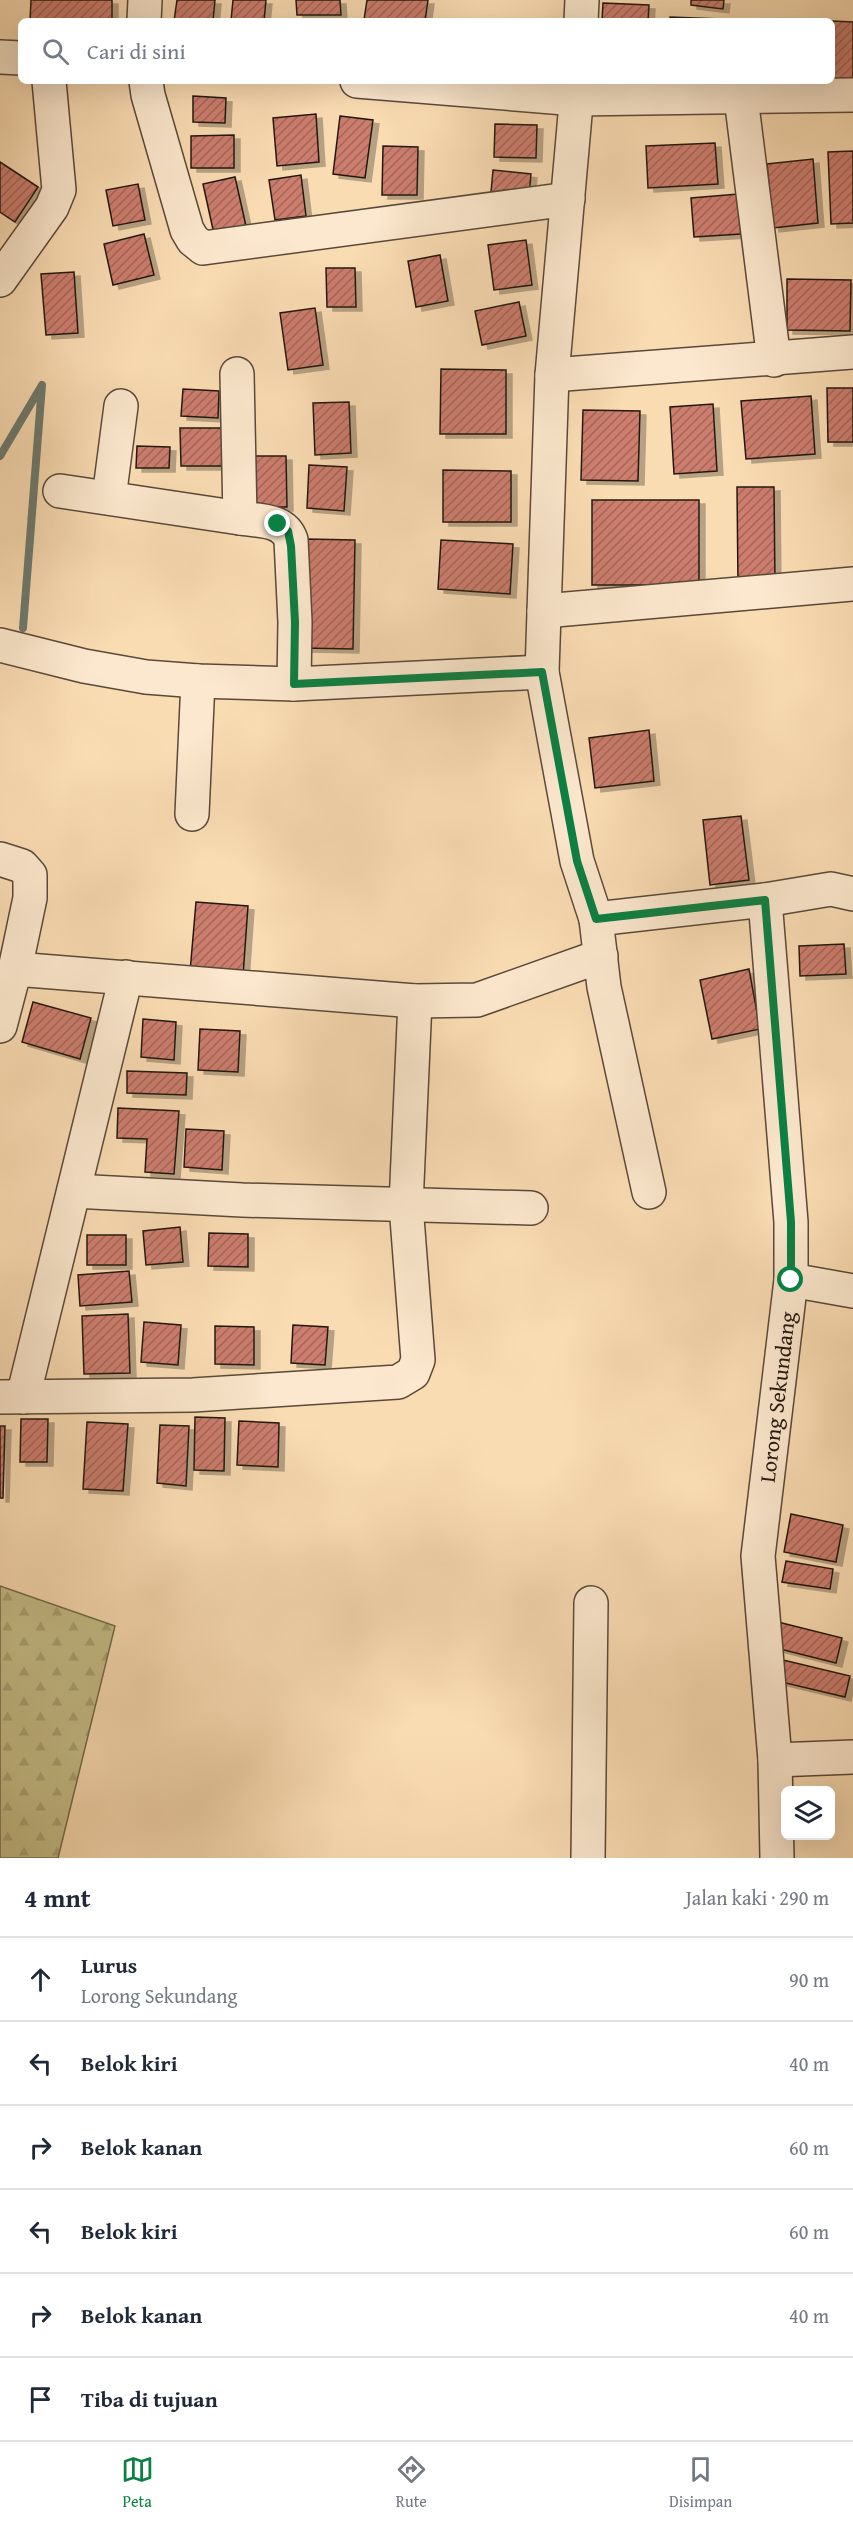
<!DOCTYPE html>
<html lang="id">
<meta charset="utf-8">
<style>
:root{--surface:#fff;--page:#f2f2f3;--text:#1f2937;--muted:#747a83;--line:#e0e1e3;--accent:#0b8043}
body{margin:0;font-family:"Gentium Book Plus",serif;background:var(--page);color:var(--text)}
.controls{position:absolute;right:18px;bottom:18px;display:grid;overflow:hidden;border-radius:9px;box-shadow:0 6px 24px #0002}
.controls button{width:54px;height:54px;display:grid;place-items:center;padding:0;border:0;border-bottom:2px solid var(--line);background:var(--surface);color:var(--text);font:30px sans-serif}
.stop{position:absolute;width:18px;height:18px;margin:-14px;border:4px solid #0b8043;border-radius:50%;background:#fff}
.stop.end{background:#0b8043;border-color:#fff;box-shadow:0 2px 6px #0008}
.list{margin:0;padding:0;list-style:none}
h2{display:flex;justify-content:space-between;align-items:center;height:78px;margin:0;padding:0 24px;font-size:26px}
h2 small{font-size:20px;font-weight:400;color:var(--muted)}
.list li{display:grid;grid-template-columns:39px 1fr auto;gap:18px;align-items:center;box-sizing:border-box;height:84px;padding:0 24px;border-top:2px solid var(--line)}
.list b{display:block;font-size:22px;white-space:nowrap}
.list p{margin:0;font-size:20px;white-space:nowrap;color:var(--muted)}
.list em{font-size:20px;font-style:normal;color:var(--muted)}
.icon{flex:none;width:33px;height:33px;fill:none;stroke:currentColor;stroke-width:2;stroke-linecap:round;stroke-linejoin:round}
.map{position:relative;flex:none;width:853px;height:1858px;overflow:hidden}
.search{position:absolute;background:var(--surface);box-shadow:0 6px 24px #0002;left:18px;right:18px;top:18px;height:66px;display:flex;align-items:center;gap:15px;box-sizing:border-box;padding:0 21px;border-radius:9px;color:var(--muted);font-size:22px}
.sheet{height:582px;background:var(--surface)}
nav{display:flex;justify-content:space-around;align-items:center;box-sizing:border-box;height:84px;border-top:2px solid var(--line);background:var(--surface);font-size:16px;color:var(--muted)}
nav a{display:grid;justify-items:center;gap:3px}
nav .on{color:var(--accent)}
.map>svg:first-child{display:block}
</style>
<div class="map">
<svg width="853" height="1858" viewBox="0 0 853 1858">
<defs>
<pattern id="forest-firs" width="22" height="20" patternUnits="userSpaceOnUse" patternTransform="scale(1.5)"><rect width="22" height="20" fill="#c5be88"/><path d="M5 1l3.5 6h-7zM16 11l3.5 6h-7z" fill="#a9a374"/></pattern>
<pattern id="building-hatch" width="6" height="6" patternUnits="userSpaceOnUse" patternTransform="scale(1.5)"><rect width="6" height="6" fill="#cc7d6e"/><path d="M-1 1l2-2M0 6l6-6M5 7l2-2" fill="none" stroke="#a56559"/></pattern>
<filter id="shadow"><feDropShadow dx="6" dy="4" stdDeviation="0" flood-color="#0004"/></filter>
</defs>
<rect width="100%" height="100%" fill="#fadcb3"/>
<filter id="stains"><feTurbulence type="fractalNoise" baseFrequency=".00333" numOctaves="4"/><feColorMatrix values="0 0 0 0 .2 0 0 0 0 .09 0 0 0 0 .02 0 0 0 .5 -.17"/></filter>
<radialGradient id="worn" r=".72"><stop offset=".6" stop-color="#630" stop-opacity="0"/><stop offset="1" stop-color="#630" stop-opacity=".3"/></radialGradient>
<polygon fill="url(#forest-firs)" stroke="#746b4c" stroke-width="1.5" points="0,1586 115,1626 58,1858 0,1858"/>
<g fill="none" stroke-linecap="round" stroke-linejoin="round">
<polyline stroke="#6d7a6f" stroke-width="8" points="0,456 42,385 23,628"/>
</g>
<g fill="url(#building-hatch)" stroke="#241810" stroke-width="1.5" filter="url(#shadow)">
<polygon points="31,0 112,0 112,21 30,21"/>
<polygon points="177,0 215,0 213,21 174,21"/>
<polygon points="233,0 266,0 264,21 231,21"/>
<polygon points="296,0 340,0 341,15 297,15"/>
<polygon points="367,0 428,0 425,21 364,20"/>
<polygon points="691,0 724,0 723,9 691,5"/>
<polygon points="603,3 649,5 648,21 602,21"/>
<polygon points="670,17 721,19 721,21 670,21"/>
<polygon points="832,21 853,22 853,81 832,81"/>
<polygon points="193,96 226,98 225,123 193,122"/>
<polygon points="316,114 319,162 277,166 273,118"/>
<polygon points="340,116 373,120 365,178 333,174"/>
<polygon points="495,124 537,125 536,158 494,157"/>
<polygon points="234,135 234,168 191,168 191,136"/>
<polygon points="715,143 718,184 648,188 646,146"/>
<polygon points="383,146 418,147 417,195 382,195"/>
<polygon points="853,151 853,223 831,224 828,152"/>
<polygon points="813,159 818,223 773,228 767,164"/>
<polygon points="0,162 38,187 15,222 0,212"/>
<polygon points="493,170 531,174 529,196 491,192"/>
<polygon points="301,175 306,216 275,220 269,180"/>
<polygon points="235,177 246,226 214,234 203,184"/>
<polygon points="138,184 145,220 113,226 106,190"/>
<polygon points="738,194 741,234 694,237 691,198"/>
<polygon points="144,234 154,275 113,285 104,244"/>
<polygon points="526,240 532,285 494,290 488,245"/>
<polygon points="440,255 448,301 416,307 408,261"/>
<polygon points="326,268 355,268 356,307 327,307"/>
<polygon points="74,272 78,333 46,335 41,274"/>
<polygon points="787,279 851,280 850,331 787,330"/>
<polygon points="519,302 526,336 482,345 475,311"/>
<polygon points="315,308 323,365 288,370 280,313"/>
<polygon points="441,369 506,370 506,434 440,434"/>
<polygon points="827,388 853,388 853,442 828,442"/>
<polygon points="183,389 219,391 218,418 181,416"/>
<polygon points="811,396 815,454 746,459 741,401"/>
<polygon points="349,402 351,453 315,455 313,403"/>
<polygon points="713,404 717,471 674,474 670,407"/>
<polygon points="583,410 640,411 638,481 581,480"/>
<polygon points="180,428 222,428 222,466 181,466"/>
<polygon points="137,446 170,447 169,468 136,468"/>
<polygon points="252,456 286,456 287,507 252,507"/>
<polygon points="309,465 347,467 344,511 307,508"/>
<polygon points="443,470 511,471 511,522 443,522"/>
<polygon points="737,487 774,487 775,583 738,584"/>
<rect x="592" y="500" width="107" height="85"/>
<polygon points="306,539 355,540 353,649 303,648"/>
<polygon points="441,540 513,544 510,594 438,589"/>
<polygon points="649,730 654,781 595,788 589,738"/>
<polygon points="741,816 749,880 710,885 703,820"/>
<polygon points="196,902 248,906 243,976 190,972"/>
<polygon points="844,944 846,974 800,976 799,946"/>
<polygon points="749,969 760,1029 712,1039 700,980"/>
<polygon points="33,1002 91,1018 80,1059 22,1042"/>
<polygon points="143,1019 176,1022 174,1060 141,1057"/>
<polygon points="200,1029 240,1031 238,1072 198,1070"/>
<polygon points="127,1071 187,1073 186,1095 127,1093"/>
<polygon points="118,1108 179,1111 174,1174 145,1172 147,1139 117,1138"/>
<polygon points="186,1129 224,1131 222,1170 184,1167"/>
<polygon points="180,1227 183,1262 146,1265 143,1231"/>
<polygon points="209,1233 248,1234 248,1267 208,1266"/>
<rect x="87" y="1235" width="39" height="30"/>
<polygon points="129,1271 132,1302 80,1306 78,1275"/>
<polygon points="128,1314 130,1373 84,1374 82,1316"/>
<polygon points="144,1322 181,1325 178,1365 141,1362"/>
<polygon points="293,1325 328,1327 325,1365 291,1363"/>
<polygon points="215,1326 254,1327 254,1365 215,1364"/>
<polygon points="195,1417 225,1418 224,1471 194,1470"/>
<polygon points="21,1419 48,1419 47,1462 20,1462"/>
<polygon points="239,1421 279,1423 278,1467 237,1465"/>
<polygon points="87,1422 128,1424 123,1491 83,1489"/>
<polygon points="160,1425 189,1426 186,1486 157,1483"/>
<polygon points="0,1426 5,1426 3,1498 0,1498"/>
<polygon points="791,1514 843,1525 836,1562 784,1552"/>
<polygon points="786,1561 833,1569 830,1589 782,1582"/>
<polygon points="774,1621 842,1638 836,1663 768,1646"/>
<polygon points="779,1659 850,1676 845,1697 773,1680"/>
</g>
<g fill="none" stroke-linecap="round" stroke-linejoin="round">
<g stroke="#5a4939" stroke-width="36">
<g id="minor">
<polyline points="144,21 145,0"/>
<polyline points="581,21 582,0"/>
<polyline points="0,57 21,58"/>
<polyline points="146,81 148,95 187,230 193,240 203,248 568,199"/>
<polyline points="357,81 577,99 853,95"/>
<polyline points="578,81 552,375 542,672 577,861 596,919"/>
<polyline points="741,98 774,360"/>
<polyline points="0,280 52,207 59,190 49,81"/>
<path d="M237,374L240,518C259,521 284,519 291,540L295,622L294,684"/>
<polyline points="552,375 853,352"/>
<polyline points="60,491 240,518"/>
<polyline points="109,498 121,406"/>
<polyline points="544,611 853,584"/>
<polyline points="0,645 84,666 146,677 198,681 294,684 542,672"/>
<polyline points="192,814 198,681"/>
<polyline points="0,859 22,866 30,875 30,898 15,969"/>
<polyline points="765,900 791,1222 791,1280 758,1556 775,1760 777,1858"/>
<polyline points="0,1026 15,969 415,1001 477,1000 601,956"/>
<polyline points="74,1191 242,1200 531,1208"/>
<polyline points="649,1192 604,987 596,919 765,900 831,889 853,894"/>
<polyline points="791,1280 853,1291"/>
<polyline points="0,1397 193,1395 398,1382 413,1373 418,1360 406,1205 415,1001"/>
<polyline points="23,1397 126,977"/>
<polyline points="775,1760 853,1757"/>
<polyline points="588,1858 591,1603"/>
</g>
</g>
<use href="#minor" stroke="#fce8ce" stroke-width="33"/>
</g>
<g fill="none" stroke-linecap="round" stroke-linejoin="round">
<polyline stroke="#0b8043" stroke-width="8" points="278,524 288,531 291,546 295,622 294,684 542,672 577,861 596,919 765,900 791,1222 791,1280"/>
</g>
<g text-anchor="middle" stroke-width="4.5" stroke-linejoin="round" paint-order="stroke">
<g font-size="22" fill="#241810" stroke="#fce8ce">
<text transform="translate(777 1397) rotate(-83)" y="8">Lorong Sekundang</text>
</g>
</g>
<rect width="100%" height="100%" filter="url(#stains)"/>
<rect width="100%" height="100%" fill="url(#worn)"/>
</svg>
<div class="controls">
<button><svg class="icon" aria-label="layers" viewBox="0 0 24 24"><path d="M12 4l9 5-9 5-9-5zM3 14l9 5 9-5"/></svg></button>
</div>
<div class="stop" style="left:791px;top:1280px"></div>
<div class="stop end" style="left:278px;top:524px"></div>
<div class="search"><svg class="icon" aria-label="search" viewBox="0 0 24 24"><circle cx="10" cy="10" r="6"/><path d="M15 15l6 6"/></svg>Cari di sini</div>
</div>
<section class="sheet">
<h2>4 mnt<small>Jalan kaki · 290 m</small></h2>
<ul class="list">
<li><svg class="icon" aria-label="ahead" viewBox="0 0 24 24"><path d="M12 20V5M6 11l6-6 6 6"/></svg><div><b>Lurus</b><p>Lorong Sekundang</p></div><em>90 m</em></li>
<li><svg class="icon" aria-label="left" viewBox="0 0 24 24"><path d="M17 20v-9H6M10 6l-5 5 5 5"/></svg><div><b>Belok kiri</b></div><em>40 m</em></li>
<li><svg class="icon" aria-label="right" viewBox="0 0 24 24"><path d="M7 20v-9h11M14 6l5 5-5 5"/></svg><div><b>Belok kanan</b></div><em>60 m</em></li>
<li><svg class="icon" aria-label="left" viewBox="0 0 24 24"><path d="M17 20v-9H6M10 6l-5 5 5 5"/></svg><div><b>Belok kiri</b></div><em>60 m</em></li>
<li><svg class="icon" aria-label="right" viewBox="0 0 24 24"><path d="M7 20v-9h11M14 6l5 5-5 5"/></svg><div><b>Belok kanan</b></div><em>40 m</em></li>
<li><svg class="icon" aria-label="arrive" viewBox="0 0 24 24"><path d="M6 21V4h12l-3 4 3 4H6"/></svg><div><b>Tiba di tujuan</b></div></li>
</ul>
</section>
<nav>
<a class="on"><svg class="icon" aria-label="map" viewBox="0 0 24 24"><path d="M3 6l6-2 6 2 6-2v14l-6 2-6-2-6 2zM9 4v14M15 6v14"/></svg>Peta</a>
<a><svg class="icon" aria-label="directions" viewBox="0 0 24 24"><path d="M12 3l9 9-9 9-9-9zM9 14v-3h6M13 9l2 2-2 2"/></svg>Rute</a>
<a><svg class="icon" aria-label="saved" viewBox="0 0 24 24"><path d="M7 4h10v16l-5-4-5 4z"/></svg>Disimpan</a>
</nav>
